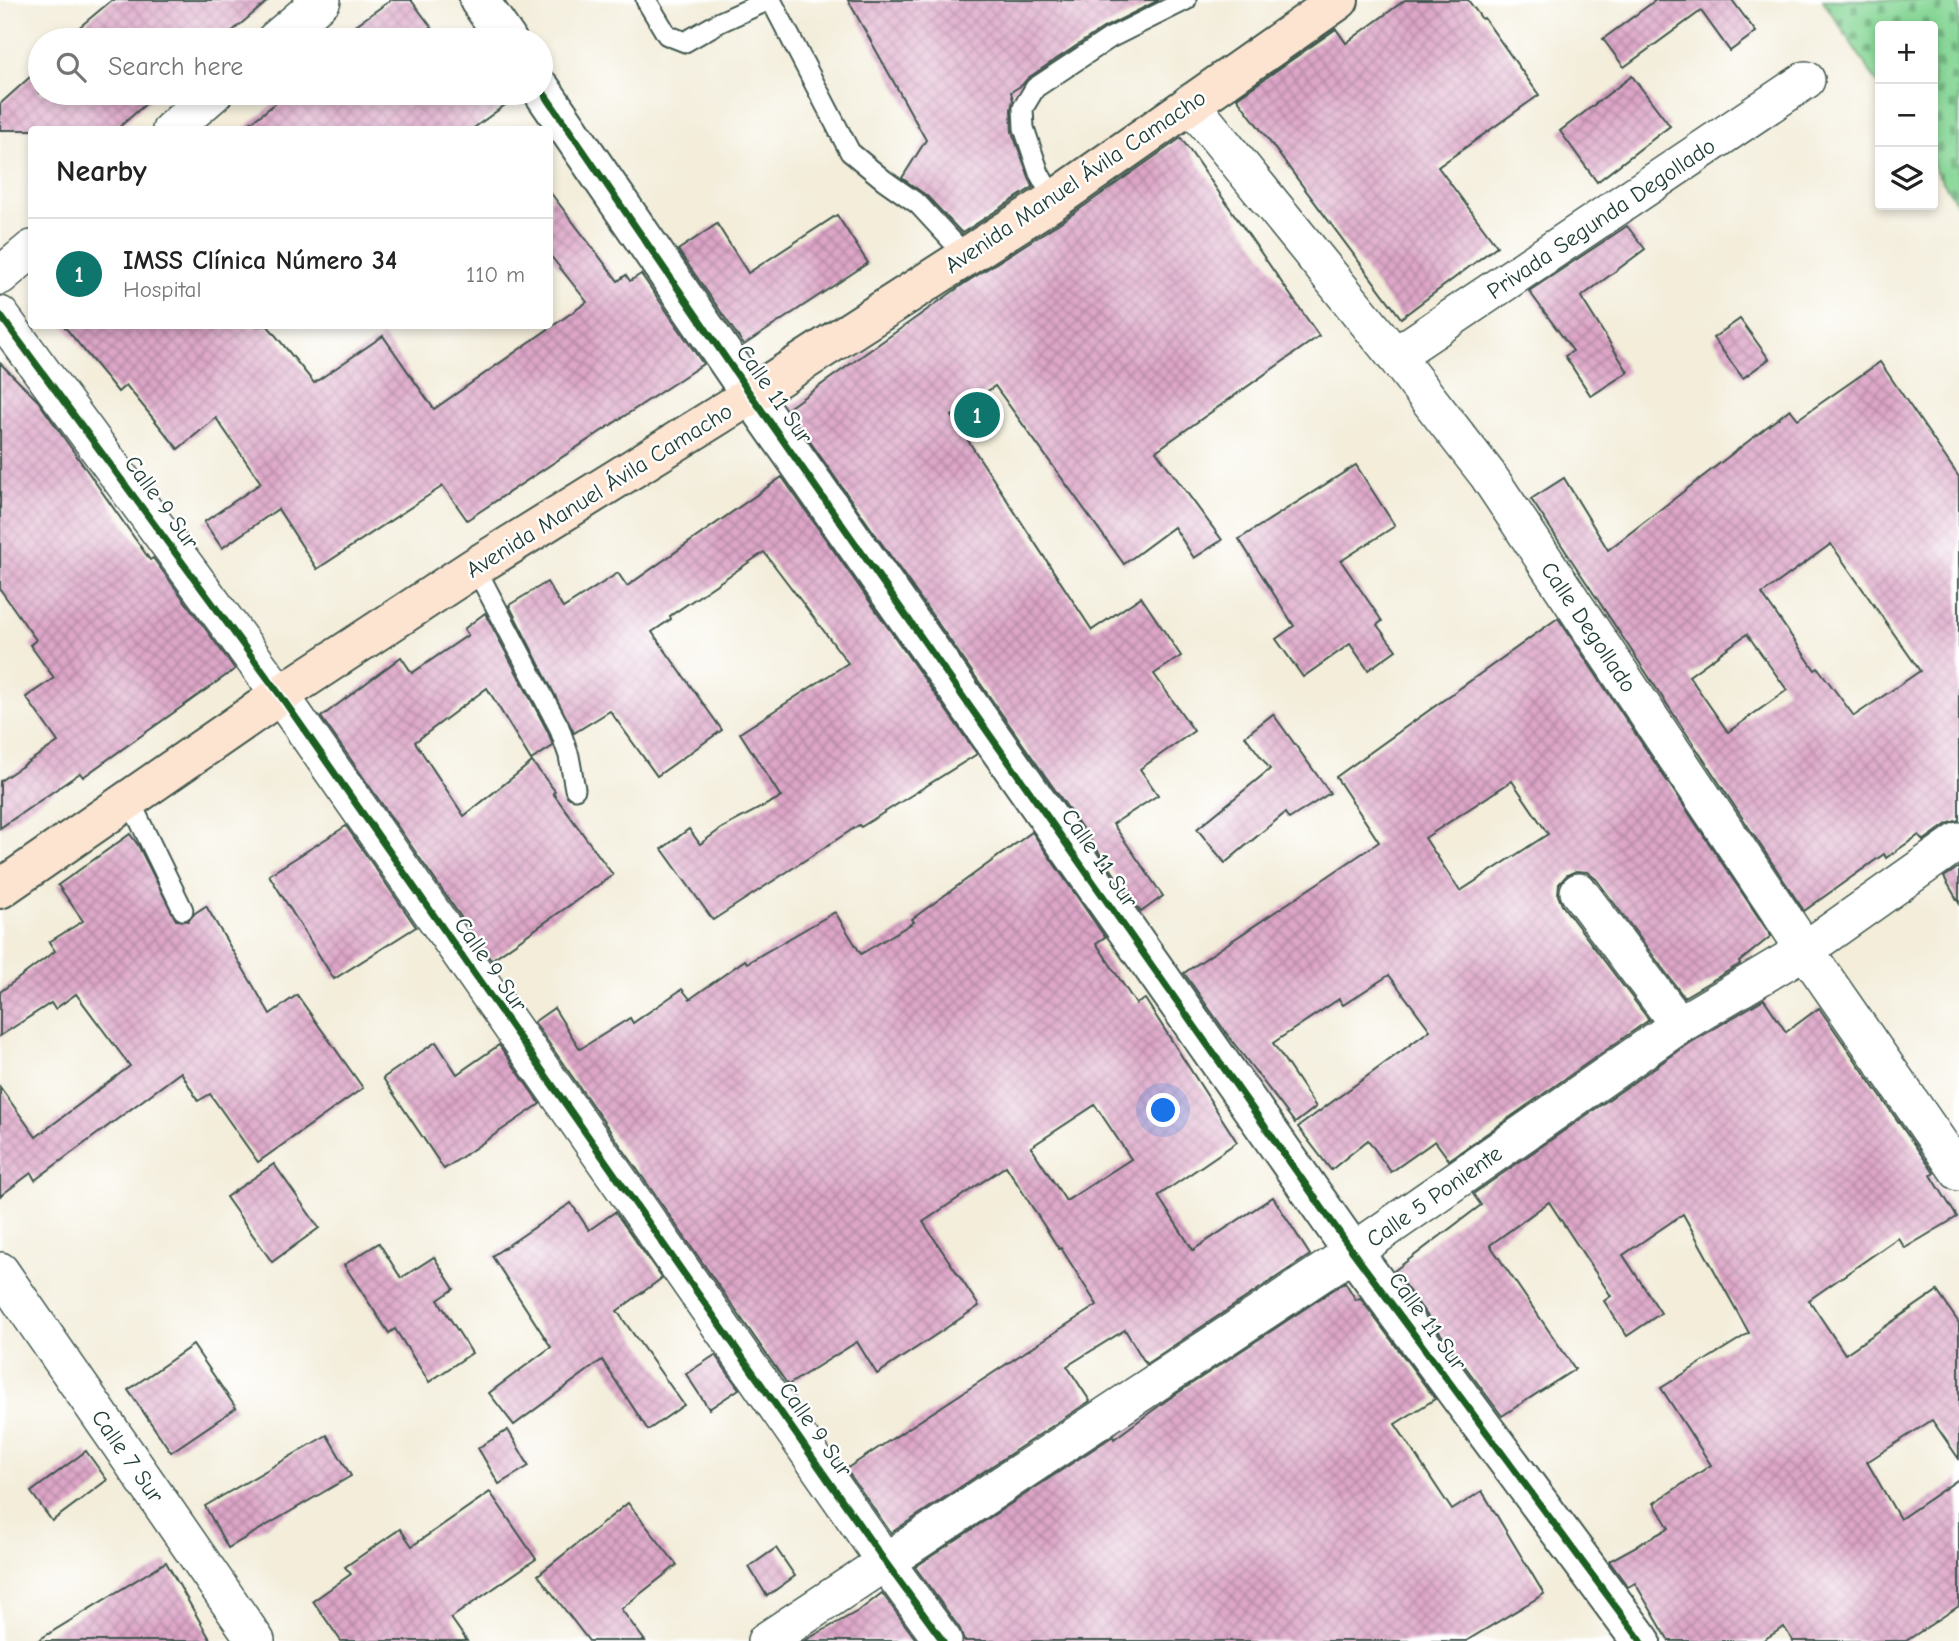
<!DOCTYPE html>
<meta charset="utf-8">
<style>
:root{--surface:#fff;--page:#f2f2f2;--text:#222;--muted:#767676;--line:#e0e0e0;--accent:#0f766e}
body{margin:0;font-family:"Comic Neue",sans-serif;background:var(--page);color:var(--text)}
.controls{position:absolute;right:21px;top:21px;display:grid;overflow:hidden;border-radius:7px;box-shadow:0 4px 10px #0003}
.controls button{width:63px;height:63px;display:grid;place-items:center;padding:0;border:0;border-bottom:2px solid var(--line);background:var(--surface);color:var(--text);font:35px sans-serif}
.you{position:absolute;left:1164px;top:1111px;width:24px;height:24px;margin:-18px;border:5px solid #fff;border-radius:50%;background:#1a73e8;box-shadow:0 0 0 10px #1a73e833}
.badge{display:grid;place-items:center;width:46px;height:46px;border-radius:50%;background:var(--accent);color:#fff;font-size:23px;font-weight:700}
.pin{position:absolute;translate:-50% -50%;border:4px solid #fff;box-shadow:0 2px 7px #0006}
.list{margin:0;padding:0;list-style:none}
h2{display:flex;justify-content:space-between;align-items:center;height:91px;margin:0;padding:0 28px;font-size:30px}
h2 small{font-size:23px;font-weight:400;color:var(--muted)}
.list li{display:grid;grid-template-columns:46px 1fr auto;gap:21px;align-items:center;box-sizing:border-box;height:112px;padding:0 28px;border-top:2px solid var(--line)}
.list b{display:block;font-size:26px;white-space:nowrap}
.list p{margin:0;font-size:23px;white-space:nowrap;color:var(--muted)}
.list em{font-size:23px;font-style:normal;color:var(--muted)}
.icon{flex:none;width:38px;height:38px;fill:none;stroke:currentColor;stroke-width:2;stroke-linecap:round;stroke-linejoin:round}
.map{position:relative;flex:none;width:1959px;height:1641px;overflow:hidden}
.search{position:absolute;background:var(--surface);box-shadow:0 4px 10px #0003;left:28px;top:28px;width:525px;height:77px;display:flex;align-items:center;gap:18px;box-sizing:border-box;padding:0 24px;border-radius:38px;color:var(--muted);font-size:26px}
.panel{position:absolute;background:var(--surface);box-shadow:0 4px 10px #0003;left:28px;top:126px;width:525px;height:203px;border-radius:7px}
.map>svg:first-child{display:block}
</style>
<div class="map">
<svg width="1959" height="1641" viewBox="0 0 1959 1641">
<defs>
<pattern id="cemetery-stones" width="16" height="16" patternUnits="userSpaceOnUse" patternTransform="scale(1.75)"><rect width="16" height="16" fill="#85d594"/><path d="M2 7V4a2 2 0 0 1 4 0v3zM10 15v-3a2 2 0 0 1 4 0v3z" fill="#6cae7a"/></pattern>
<pattern id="building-cross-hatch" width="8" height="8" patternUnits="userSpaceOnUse" patternTransform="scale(1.75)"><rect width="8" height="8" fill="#dea6c8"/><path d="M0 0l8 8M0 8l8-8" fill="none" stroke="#b388a3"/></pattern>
</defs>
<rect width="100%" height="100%" fill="#fff"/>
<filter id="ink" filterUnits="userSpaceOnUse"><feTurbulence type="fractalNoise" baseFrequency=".0143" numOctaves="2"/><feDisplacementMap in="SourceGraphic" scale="14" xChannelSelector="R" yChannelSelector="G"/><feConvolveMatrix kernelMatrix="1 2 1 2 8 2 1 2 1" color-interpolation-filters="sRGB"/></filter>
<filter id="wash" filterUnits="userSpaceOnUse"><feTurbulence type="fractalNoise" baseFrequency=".00686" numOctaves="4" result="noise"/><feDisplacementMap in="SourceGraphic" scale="28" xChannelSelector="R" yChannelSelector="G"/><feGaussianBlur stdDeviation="1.57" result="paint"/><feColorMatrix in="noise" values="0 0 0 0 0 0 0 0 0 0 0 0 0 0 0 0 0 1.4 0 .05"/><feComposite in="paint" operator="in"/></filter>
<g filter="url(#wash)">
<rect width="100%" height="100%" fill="#f3edda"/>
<polygon fill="url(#cemetery-stones)" stroke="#528964" stroke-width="2" points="1823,0 1959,0 1959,206 1933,167 1933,26 1880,26 1880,87"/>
<g id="blocks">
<g fill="url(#building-cross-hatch)" fill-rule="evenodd">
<polygon points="112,0 269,0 222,40 64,40"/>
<polygon points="391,0 411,0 441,40 335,40"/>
<polygon points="848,0 1159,0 1103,28 1028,78 1022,85 1011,92 1013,100 1011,109 1012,132 1033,187 962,233 927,196 902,178 926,140"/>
<polygon points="1405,0 1468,0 1482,19 1484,18 1539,95 1438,167 1497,246 1401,318 1237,98 1336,29 1346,43"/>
<polygon points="1656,0 1732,0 1756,32 1730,51 1701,11 1624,67 1603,39"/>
<polygon points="40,68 40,93 157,94 116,130 0,130 0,104"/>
<polygon points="1632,76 1670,126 1597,182 1560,131"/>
<polygon points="289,93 520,93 520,94 471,130 241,130"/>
<polygon points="1181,138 1319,336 1156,451 1222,540 1194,558 1174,527 1124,564 995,386 952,416 1092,630 1141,597 1181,656 1154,674 1194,731 1140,769 1158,795 1113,824 1163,896 1141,912 787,409 965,283 1067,218"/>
<polygon points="550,192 618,281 626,275 630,281 641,274 703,364 467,520 443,486 317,569 278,509 222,548 204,522 261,483 216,418 178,449 126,385 118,392 64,326 268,326 314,383 383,336 434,409 587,302 550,255"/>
<polygon points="837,215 868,263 744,345 678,250 717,224 748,273"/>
<polygon points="1627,226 1645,249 1581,297 1628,372 1591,396 1565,356 1573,351 1529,291"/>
<polygon points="1740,319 1769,359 1743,378 1713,338"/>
<path d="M1880,362L1959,477V820L1947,824L1923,841L1919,835L1886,858L1884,854L1804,911L1531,499L1564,478L1608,550L1790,409L1798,419ZM1831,544L1920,671L1854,716L1818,668L1815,670L1762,594ZM1747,634L1787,690L1728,732L1689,676Z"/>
<polygon points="0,363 38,401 150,560 153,558 235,669 83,777 80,773 0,828 0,781 58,742 26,697 54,678 30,645 36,640 0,589"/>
<polygon points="1356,465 1395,526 1341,561 1382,621 1377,625 1396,650 1368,670 1350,644 1303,677 1276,639 1294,626 1239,539"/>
<polygon points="782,477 977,754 861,827 859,825 713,920 662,849 689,829 700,844 722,828 781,797 740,733 848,663 764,552 670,616 671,619 652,632 722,730 657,776 610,711 574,733 509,605 547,582 563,608 618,573 627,586"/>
<polygon points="485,613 548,732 553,746 531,760 487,688 415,742 464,816 532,762 555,791 553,793 613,875 491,960 321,717 401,657 412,673 468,635 464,629"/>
<path d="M1558,618L1771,936L1739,962L1740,964L1684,997L1596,879L1587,872L1576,871L1567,875L1559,884L1558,895L1562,905L1649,1020L1449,1160L1435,1141L1391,1172L1368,1140L1331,1170L1298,1127L1430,1030L1389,975L1343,1005L1339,999L1273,1043L1316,1107L1295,1123L1229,1037L1184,973L1379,842L1336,777ZM1512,781L1548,834L1460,891L1425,838Z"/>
<polygon points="1273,714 1330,793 1289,819 1285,813 1225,863 1197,829 1270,769 1245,736"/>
<polygon points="346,826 416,927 334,979 269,875"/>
<path d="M1032,832L1105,937L1096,943L1136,1004L1145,999L1237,1142L1158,1196L1193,1250L1273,1197L1310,1255L1146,1364L1125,1330L1067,1366L1090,1401L891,1533L846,1469L1097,1305L1061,1248L1059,1249L1006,1166L923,1222L979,1306L877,1374L857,1342L788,1385L534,1022L554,1008L580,1049L630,1018L633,1023L682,989L690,999L745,960L747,963L835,912L861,954L914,922L912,919ZM1095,1105L1131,1159L1066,1201L1031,1147Z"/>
<polygon points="130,834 138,845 176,920 188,921 195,913 206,906 270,1014 297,995 363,1088 258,1162 210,1094 198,1101 181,1072 35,1180 31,1173 0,1196 0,1087 36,1137 130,1066 76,994 55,1009 51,1003 0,1036 0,992 55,951 49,942 83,921 58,885"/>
<polygon points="1959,867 1959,903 1944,877"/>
<polygon points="1764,999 1786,1032 1819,1008 1934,1173 1931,1175 1957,1217 1905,1248 1898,1238 1809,1300 1845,1354 1937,1291 1959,1323 1959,1459 1932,1420 1867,1462 1900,1519 1959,1479 1959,1606 1906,1641 1793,1641 1784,1627 1762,1641 1669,1641 1635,1583 1628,1587 1609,1561 1669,1528 1654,1503 1711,1465 1661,1388 1749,1333 1683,1214 1623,1255 1661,1313 1627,1336 1604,1301 1611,1296 1549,1202 1490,1245 1575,1369 1502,1416 1394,1271 1481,1205 1473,1194 1690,1043"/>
<polygon points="436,1042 457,1074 499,1045 540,1104 444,1169 383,1078"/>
<polygon points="274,1164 319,1228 272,1262 226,1197"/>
<polygon points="571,1203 589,1230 615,1212 662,1278 617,1311 684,1405 648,1430 602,1360 514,1425 489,1393 551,1347 492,1256"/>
<polygon points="379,1243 401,1278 434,1257 454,1289 438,1300 472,1353 429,1382 395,1329 389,1333 344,1265"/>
<polygon points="1345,1282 1356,1300 1360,1298 1435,1399 1395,1424 1452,1510 1482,1491 1544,1594 1466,1641 964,1641 960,1629 915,1567 1113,1436 1114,1439 1167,1400"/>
<polygon points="193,1345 236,1408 171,1452 128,1390"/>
<polygon points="715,1355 739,1389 709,1409 686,1374"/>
<polygon points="508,1430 529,1466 499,1484 478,1448"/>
<polygon points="327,1435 351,1476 228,1548 205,1506"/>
<polygon points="86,1451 107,1480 52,1521 31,1492"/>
<polygon points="490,1492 536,1559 451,1618 467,1641 341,1641 313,1601 351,1574 345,1567 400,1529 412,1546"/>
<polygon points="628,1503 677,1565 621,1609 645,1641 589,1641 538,1575"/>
<polygon points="776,1548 795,1576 767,1596 749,1567"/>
<polygon points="166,1562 211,1641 37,1641"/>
<polygon points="882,1593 917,1641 804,1641 860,1610"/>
</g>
</g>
</g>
<g filter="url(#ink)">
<use href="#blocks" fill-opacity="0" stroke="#3f574d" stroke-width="2"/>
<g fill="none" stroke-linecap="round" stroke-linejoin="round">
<g stroke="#3f574d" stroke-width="23">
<g id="service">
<polyline points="646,0 667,35 685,42 720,22 769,0"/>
<polyline points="771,0 850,152 884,180 918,204 966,256"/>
<polyline points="1054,200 1039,173 1024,128 1023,108 1035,88 1110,38 1186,0"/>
<polyline points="475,567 559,727 569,756 575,789"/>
<polyline points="129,799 183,910"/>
</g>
</g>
<g stroke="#3f574d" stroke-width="40">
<g id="minor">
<polyline points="275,40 322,0"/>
<polyline points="1190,103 1395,356 1487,474 1805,950 1959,1172"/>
<polyline points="171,130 214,93"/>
<polyline points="0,276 32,249"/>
<polyline points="0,315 280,695 886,1563 943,1641"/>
<polyline points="1395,356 1806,80"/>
<polyline points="1579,892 1679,1025"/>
<polyline points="0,1271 256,1641"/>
<polyline points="766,1641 1353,1252 1679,1025 1805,950 1959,841"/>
</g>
</g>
<g stroke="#3f574d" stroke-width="42">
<g id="tertiary">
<polyline points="479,0 507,40"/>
<polyline points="541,89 751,395 1353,1252 1641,1641"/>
</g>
</g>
<g stroke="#3f574d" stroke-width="42">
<polyline id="secondary" points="0,889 280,695 475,567 751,395 1054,200 1339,0"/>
</g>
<use href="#service" stroke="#fff" stroke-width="19"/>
<use href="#minor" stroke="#fff" stroke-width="37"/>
<use href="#tertiary" stroke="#fff" stroke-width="38"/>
<use href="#secondary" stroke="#fde4d1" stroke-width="38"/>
<g stroke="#fff" stroke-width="11">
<g id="cycleway">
<polyline points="541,89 751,395 1353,1252 1641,1641"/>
<polyline points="0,315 280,695 886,1563 943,1641"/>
</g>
</g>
<use href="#cycleway" stroke="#1b5e20" stroke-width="7"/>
</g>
</g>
<g text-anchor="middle" stroke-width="5" stroke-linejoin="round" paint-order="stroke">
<g font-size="23" fill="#1f3d34" stroke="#fff">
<text transform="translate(1075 181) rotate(-34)" y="8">Avenida Manuel Ávila Camacho</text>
<text transform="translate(1601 218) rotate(-34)" y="8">Privada Segunda Degollado</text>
<text transform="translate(775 394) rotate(55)" y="8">Calle 11 Sur</text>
<text transform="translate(599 490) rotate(-32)" y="8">Avenida Manuel Ávila Camacho</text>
<text transform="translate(162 502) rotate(54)" y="8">Calle 9 Sur</text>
<text transform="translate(1589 627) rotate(56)" y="8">Calle Degollado</text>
<text transform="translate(1100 858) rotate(55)" y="8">Calle 11 Sur</text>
<text transform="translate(491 964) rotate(55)" y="8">Calle 9 Sur</text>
<text transform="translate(1434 1196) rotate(-35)" y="8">Calle 5 Poniente</text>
<text transform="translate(1428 1321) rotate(54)" y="8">Calle 11 Sur</text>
<text transform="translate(816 1429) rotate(55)" y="8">Calle 9 Sur</text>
<text transform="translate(128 1456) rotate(55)" y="8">Calle 7 Sur</text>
</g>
</g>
</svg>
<div class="controls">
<button>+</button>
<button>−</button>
<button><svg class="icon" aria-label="layers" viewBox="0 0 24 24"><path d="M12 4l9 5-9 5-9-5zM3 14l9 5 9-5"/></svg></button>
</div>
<div class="you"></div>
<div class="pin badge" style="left:977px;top:415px">1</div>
<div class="search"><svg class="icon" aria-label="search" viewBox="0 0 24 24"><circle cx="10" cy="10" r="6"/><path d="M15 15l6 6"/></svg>Search here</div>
<section class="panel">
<h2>Nearby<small></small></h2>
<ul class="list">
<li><span class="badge">1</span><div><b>IMSS Clínica Número 34</b><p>Hospital</p></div><em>110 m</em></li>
</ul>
</section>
</div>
